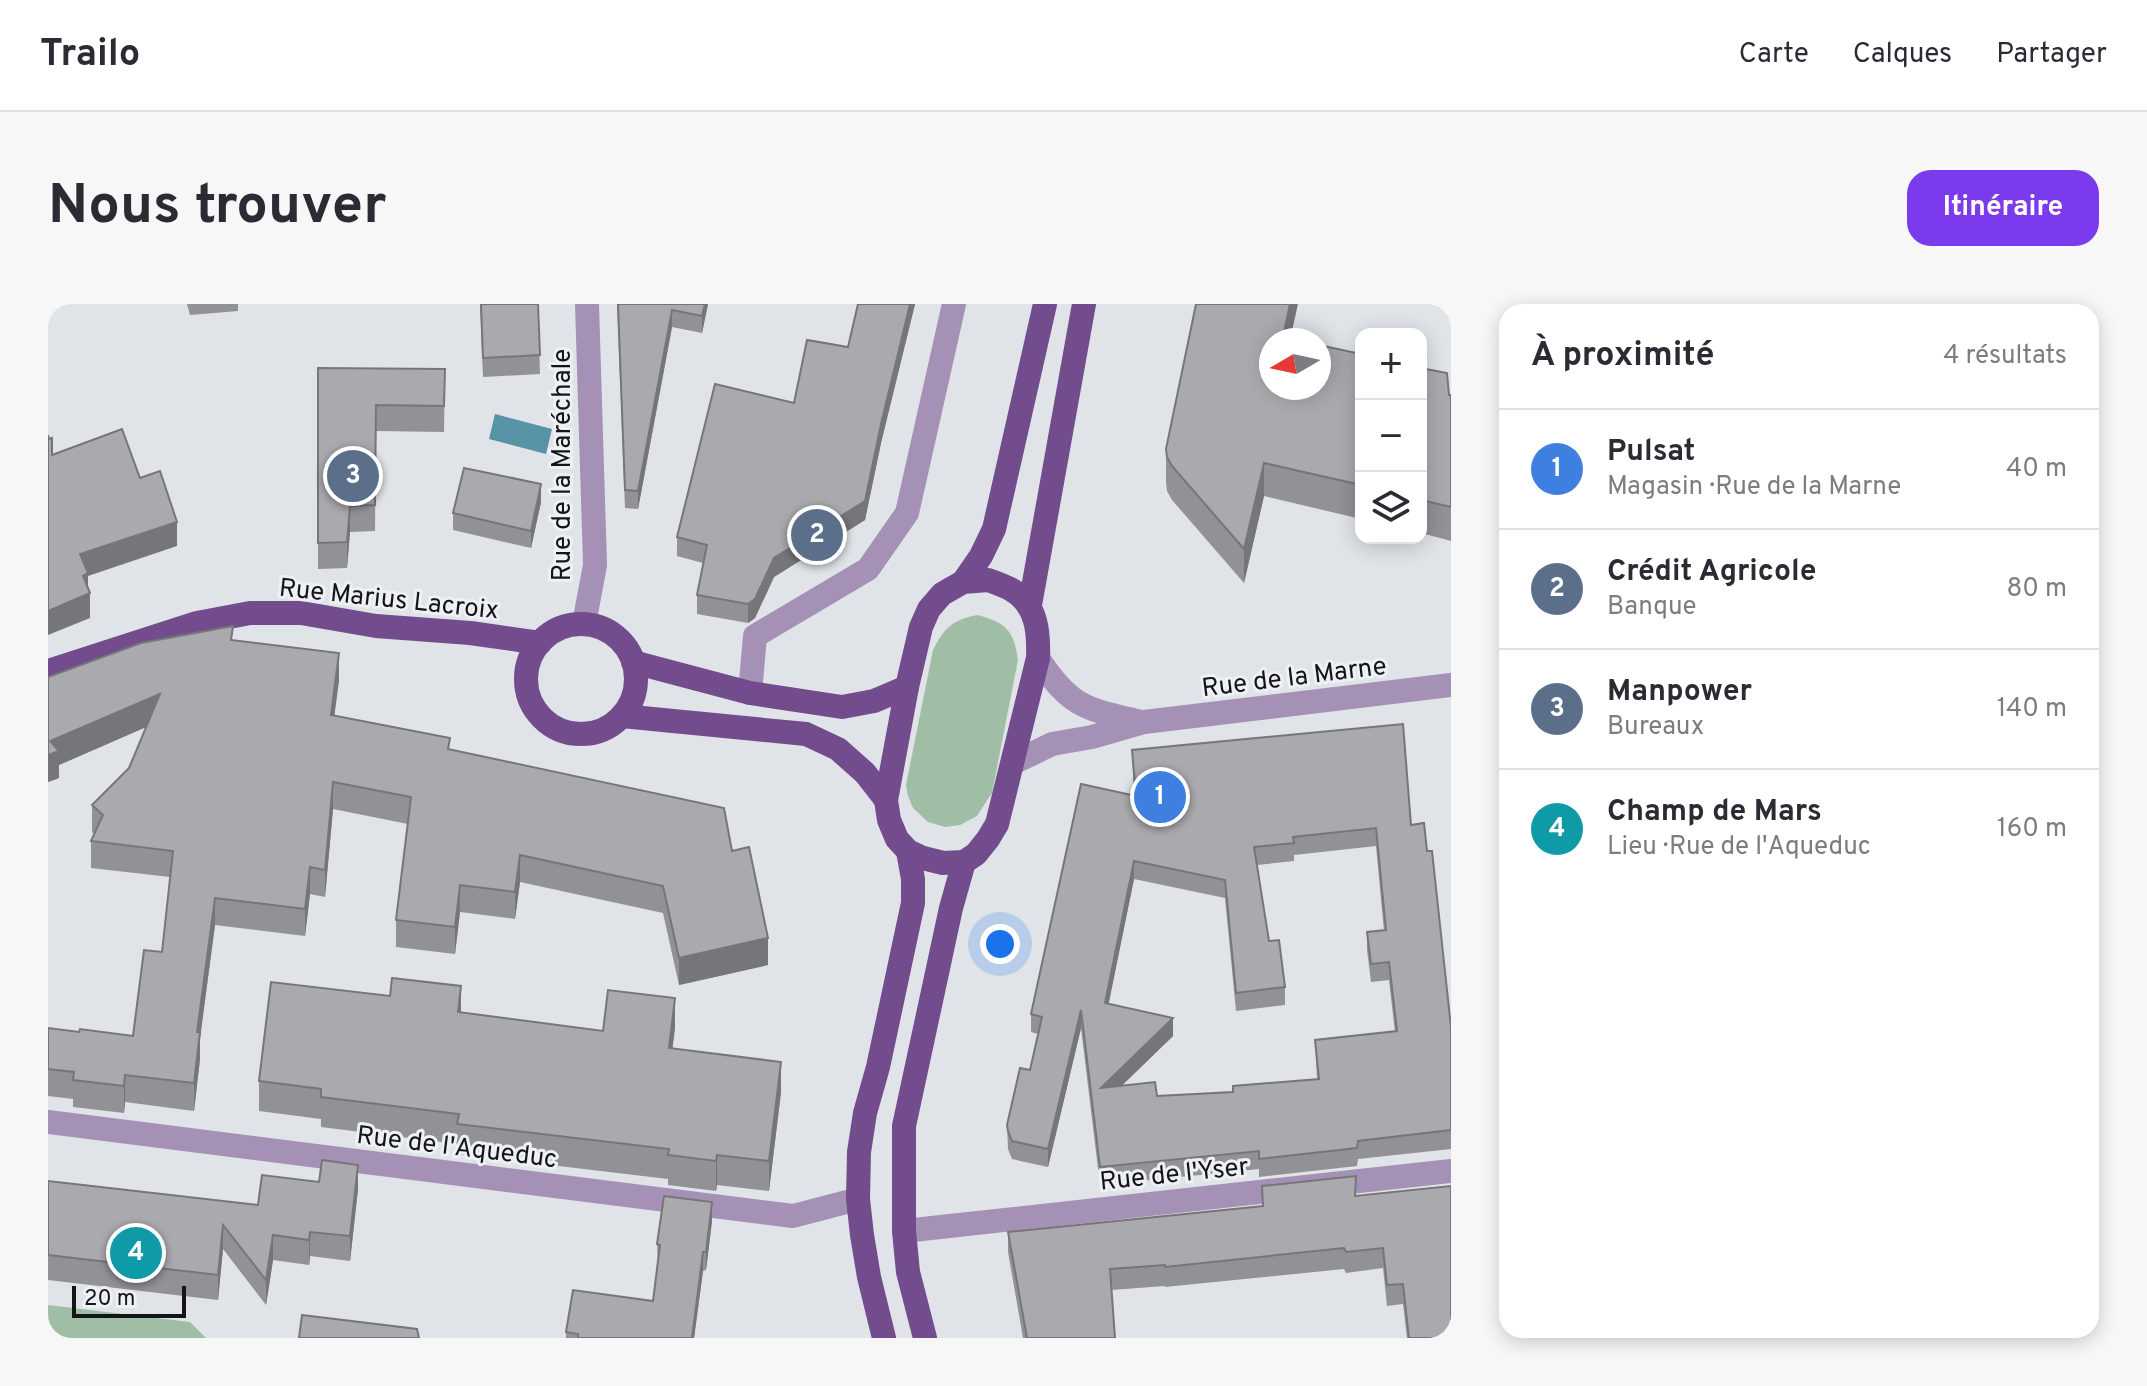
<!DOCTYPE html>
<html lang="fr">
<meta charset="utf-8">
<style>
:root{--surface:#fff;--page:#f7f7f7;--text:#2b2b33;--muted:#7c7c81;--line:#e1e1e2;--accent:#7c3aed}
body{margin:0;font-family:Overpass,sans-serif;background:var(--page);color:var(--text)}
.controls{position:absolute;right:24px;top:24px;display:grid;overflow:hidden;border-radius:16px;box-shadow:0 4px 20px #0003}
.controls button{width:72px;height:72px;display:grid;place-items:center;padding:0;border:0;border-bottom:2px solid var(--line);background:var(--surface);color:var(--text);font:40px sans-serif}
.compass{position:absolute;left:1211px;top:24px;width:72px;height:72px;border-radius:50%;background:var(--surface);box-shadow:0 4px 20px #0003;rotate:261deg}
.scale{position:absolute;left:24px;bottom:20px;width:114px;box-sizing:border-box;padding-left:8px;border:4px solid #141517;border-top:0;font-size:22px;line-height:28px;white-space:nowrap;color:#141517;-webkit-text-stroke:6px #edf1f5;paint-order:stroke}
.you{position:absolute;left:952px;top:640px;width:28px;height:28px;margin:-20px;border:6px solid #fff;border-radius:50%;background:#1a73e8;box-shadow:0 0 0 12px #1a73e833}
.badge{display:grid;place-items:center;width:52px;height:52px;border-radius:50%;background:var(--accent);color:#fff;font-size:26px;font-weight:700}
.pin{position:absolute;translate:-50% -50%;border:4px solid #fff;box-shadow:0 2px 8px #0006}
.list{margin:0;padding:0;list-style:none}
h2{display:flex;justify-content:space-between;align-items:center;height:104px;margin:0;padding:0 32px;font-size:34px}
h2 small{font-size:26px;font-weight:400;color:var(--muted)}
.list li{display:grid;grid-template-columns:52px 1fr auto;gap:24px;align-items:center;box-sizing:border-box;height:120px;padding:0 32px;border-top:2px solid var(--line)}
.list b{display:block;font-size:30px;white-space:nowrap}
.list p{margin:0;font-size:26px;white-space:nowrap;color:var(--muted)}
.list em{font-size:26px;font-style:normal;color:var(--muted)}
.icon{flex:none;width:44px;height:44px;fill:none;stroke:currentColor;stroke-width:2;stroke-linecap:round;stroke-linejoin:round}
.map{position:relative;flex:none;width:1403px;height:1034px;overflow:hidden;border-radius:24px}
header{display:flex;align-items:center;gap:48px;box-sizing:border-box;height:112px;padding:0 40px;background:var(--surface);border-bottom:2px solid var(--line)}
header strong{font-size:38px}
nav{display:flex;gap:44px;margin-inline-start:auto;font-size:28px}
.intro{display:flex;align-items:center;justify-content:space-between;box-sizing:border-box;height:192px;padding:0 48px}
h1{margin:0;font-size:56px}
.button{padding:20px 36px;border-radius:24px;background:var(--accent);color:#fff;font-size:28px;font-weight:700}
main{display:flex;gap:48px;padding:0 48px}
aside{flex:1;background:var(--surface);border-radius:24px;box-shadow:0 4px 20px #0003}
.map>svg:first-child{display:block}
</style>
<header>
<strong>Trailo</strong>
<nav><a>Carte</a><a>Calques</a><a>Partager</a></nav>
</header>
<div class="intro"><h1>Nous trouver</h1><a class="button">Itinéraire</a></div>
<main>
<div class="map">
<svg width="1403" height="1034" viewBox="0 0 1403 1034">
<rect width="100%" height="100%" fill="#e0e4e8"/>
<g fill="#a0bea5">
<path d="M929,311C957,318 966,326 970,356L944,489L929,512L912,521L897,523L880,518L865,504L860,492L858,481L885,346C896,324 904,316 929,311Z"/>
<polygon points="0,1001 142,1018 158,1034 0,1034"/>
</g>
<polygon fill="#5793a4" points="447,110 504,125 498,150 441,135"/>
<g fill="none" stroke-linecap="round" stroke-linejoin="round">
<g stroke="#a691b6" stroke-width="24">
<polyline points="536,320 547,261 539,0"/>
<path d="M990,354C1022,404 1039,405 1093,418"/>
<polyline points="702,389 707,332 820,265 859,209 906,0"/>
<polyline points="965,459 1004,440 1044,433 1096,418 1403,381"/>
<polyline points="0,818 745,912 810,895"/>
<polyline points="856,927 1403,867"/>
</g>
<g stroke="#724c8c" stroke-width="24">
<path d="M940,276C948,279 957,282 964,286C989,301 991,328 990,354L949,520L940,535L928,550L916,558L895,559L875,554L860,547L849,535L841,516L838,496L859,383L873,323L881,305L894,290L915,278Z"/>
<polyline points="915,278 933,252 946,225 997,0"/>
<polyline points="982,301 1036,0"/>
<circle cx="533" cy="375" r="55"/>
<polyline points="585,358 702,389 794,403 826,397 859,383"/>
<polyline points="0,367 149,319 202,309 253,309 328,322 422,329 492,339"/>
<polyline points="574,412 758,430 790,445 817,469 838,496"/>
<polyline points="836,1034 821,973 814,931 810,895 811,848 817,809 830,763 865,599 865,575 860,547"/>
<polyline points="877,1034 860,968 856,927 856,822 903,604 916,558"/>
</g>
</g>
<g fill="#919196" fill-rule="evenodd">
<polygon points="139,0 190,0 190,7 142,11"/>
<polygon points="432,0 490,0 492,70 435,73"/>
<polygon points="569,0 660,0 654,29 624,23 590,205 577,204"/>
<polygon points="810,0 867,0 833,139 817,216 726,273 707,314 700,319 649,310 649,291 655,259 629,252 629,233 746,99 800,43"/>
<polygon points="1242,34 1313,50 1313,215 1216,192 1196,279 1124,196 1119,187 1118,179 1118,145"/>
<polygon points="270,64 397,65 396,128 328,127 327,227 302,228 299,264 270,265"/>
<polygon points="1373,64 1401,91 1403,91 1403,237 1373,229"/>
<polygon points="493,198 483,244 405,226 405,209"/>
<polygon points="185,337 291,376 286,412 402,446 684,547 720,661 631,681 615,609 472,578 467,615 412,608 407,650 348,643 348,616 360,520 285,505 277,593 262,590 257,632 167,621 152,734 152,755 146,807 77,798 76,809 25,803 25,795 0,792 0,724 31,728 85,732 114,648 122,573 43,564 43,537 46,530 44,528 44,501 81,464 98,423 11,461 11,474 0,478 0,373"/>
<path d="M1084,446L1363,521L1379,547L1403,723V845L1310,855L1309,862L1211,873V865L1052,881L1033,724L1000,863L964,855L960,845L959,821L982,766L990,730L983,728V710L1086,492ZM1328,542L1336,627L1319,628V646L1323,678L1341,676L1347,728L1267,736L1269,775L1185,788L1109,792L1074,781L1125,732L1060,700L1086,575L1177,594L1188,707L1237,701V683L1221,637L1209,561L1246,557V551Z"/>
<polygon points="342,692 413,709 555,727 627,724 624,744 733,788 721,887 669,881 668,887 620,881 620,875 409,850 409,840 273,823 273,815 211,807 211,777"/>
<polygon points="0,877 210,901 310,885 302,957 262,952 261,961 225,956 218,1001 175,945 170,996 0,976"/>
<polygon points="1214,882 1308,892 1403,1034 1359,1034 1355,1000 1339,1002 1335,964 1298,969 1296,965 1117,983 1117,982 1063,986 1067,1034 975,1034 960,948 960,928 1214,902"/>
<polygon points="664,917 658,966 655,967 646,1034 518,1034 518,1028 605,997 610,959 609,940"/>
</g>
<g fill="#76767a">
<polygon points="657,0 660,0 654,29 654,12"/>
<polygon points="862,0 867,0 833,139 817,216 726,273 707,314 700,319 700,300 726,254 833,120"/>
<polygon points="1242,0 1250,0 1242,36 1235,33"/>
<polygon points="624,6 624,23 590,205 590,187"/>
<polygon points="1216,159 1216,192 1196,279 1196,245"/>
<polygon points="493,180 493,198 483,244 483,227"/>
<polygon points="302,202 302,228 299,264 299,238"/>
<polygon points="129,218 129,242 40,272 40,290 42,289 42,314 0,331 0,307 32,250"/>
<polygon points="291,349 291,376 283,438 283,411"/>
<polygon points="112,390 112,417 11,461 11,474 0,478 0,451 2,437"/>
<polygon points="285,478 285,505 277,593 277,566"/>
<polygon points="472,551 472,578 467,615 467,588"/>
<polygon points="1086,557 1086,575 1057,718 1057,699"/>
<polygon points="262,563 262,590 257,632 257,605"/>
<polygon points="412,581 412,608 407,650 407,623"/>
<polygon points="167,594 167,621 152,734 152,755 146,807 146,779 149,728"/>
<polygon points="720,634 720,661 631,681 631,654"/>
<polygon points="413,682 413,712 410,708"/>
<polygon points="627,694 627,724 621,774 621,744"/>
<polygon points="1033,706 1033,724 1000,863 1000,845"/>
<polygon points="1125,714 1125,732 1053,802 1053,784"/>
<polygon points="733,758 733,788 721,887 721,857"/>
<polygon points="77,771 77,798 76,809 76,782"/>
<polygon points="669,851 669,881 668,887 668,857"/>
<polygon points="310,861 310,885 302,957 302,932"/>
<polygon points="664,898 664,917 658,966 658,948"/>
<polygon points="175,921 175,945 170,996 170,971"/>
<polygon points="262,928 262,952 261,961 261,936"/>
<polygon points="225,931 225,956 218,1001 218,976"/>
<polygon points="655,948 655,967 646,1034 644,1034"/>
</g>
<g fill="#a9a9ae" stroke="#76767a" stroke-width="2" fill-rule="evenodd">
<polygon points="433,0 490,0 492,51 435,54"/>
<polygon points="570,0 657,0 654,12 624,6 590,187 577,186"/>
<polygon points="810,0 862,0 833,120 817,197 726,254 707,295 700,300 649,291 659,241 629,233 667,80 746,99 759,36 800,43"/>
<polygon points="1148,0 1242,0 1235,33 1249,36 1223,36 1223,84 1271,84 1271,41 1313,50 1313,181 1216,159 1196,245 1124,162 1119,153 1118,145"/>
<polygon points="270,64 397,65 396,102 328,101 327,201 302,202 299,238 270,239"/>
<polygon points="1373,64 1399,69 1401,91 1403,91 1403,203 1373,196"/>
<polygon points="74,125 92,174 112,167 129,218 32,250 40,269 35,272 42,289 0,307 0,131 1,135 4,134 4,151"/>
<polygon points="416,164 493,180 483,227 405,209"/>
<polygon points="185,322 183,336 291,349 283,411 402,434 400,445 676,504 684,547 701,543 720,634 631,654 615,582 472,551 467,588 412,581 407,623 348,616 363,493 285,478 277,566 262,563 257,605 167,594 149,728 152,728 146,779 77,771 76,782 25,776 26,768 0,765 0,724 31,728 32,725 85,732 96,646 114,648 125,547 43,537 55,511 44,501 81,464 112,390 2,437 11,447 0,451 0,373 93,339"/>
<path d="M1355,420L1363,521L1376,519L1379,547H1384L1403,723V826L1310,837L1309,844L1211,855V847L1052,863L1033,706L1000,845L964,837L960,827L959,821L972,764L982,766L994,713L983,710L1033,480L1088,492L1084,446ZM1328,524L1338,626L1319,628L1323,660L1341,658L1349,727L1267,736L1271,775L1185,782V788L1109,792L1107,778L1053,784L1125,714L1057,699L1086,557L1177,576L1188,689L1237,683L1231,636L1221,637L1206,543L1246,539L1245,533Z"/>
<polygon points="344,674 413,682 410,708 555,727 560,686 627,694 621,744 733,758 721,857 669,851 668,857 620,851 621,845 409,820 411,810 273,793 273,785 211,777 223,678 342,692"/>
<polygon points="274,856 310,861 302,932 262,928 261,936 225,931 218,976 175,921 170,971 0,951 0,877 210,901 214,871 271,878"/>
<polygon points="1308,872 1307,892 1403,882 1403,1034 1361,1034 1355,980 1339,981 1335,944 1298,948 1296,944 1117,963 1117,961 1062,965 1067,1034 979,1034 960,928 1215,902 1214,882"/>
<polygon points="616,892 664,898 658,948 655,948 644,1034 530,1034 530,1030 518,1028 525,986 605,997 612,941 609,940"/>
<polygon points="254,1011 369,1025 371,1034 251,1034"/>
</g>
<g text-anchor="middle" stroke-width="6" stroke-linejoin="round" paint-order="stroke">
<g font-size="26" fill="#141517" stroke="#edf1f5">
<text transform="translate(513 161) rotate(-90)" y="9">Rue de la Maréchale</text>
<text transform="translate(341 294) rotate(6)" y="9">Rue Marius Lacroix</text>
<text transform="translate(1246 372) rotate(-7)" y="9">Rue de la Marne</text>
<text transform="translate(409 842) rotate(7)" y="9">Rue de l'Aqueduc</text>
<text transform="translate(1126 869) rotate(-6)" y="9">Rue de l'Yser</text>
</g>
</g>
</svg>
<div class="controls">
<button>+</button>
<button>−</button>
<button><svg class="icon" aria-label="layers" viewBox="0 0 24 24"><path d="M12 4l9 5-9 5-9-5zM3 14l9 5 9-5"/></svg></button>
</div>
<svg class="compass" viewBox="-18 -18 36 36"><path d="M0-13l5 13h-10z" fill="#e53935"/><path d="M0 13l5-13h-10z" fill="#7c7c81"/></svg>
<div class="scale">20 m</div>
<div class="you"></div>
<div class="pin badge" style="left:1112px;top:493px;background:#3f7fe0">1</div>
<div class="pin badge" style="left:769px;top:231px;background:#5c6f8a">2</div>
<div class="pin badge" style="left:305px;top:172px;background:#5c6f8a">3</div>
<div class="pin badge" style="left:88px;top:949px;background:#0f9aa8">4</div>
</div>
<aside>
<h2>À proximité<small>4 résultats</small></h2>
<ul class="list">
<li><span class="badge" style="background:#3f7fe0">1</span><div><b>Pulsat</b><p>Magasin · Rue de la Marne</p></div><em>40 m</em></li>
<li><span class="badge" style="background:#5c6f8a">2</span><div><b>Crédit Agricole</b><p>Banque</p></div><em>80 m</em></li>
<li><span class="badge" style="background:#5c6f8a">3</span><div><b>Manpower</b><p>Bureaux</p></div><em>140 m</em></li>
<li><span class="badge" style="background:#0f9aa8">4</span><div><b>Champ de Mars</b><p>Lieu · Rue de l'Aqueduc</p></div><em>160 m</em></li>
</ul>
</aside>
</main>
